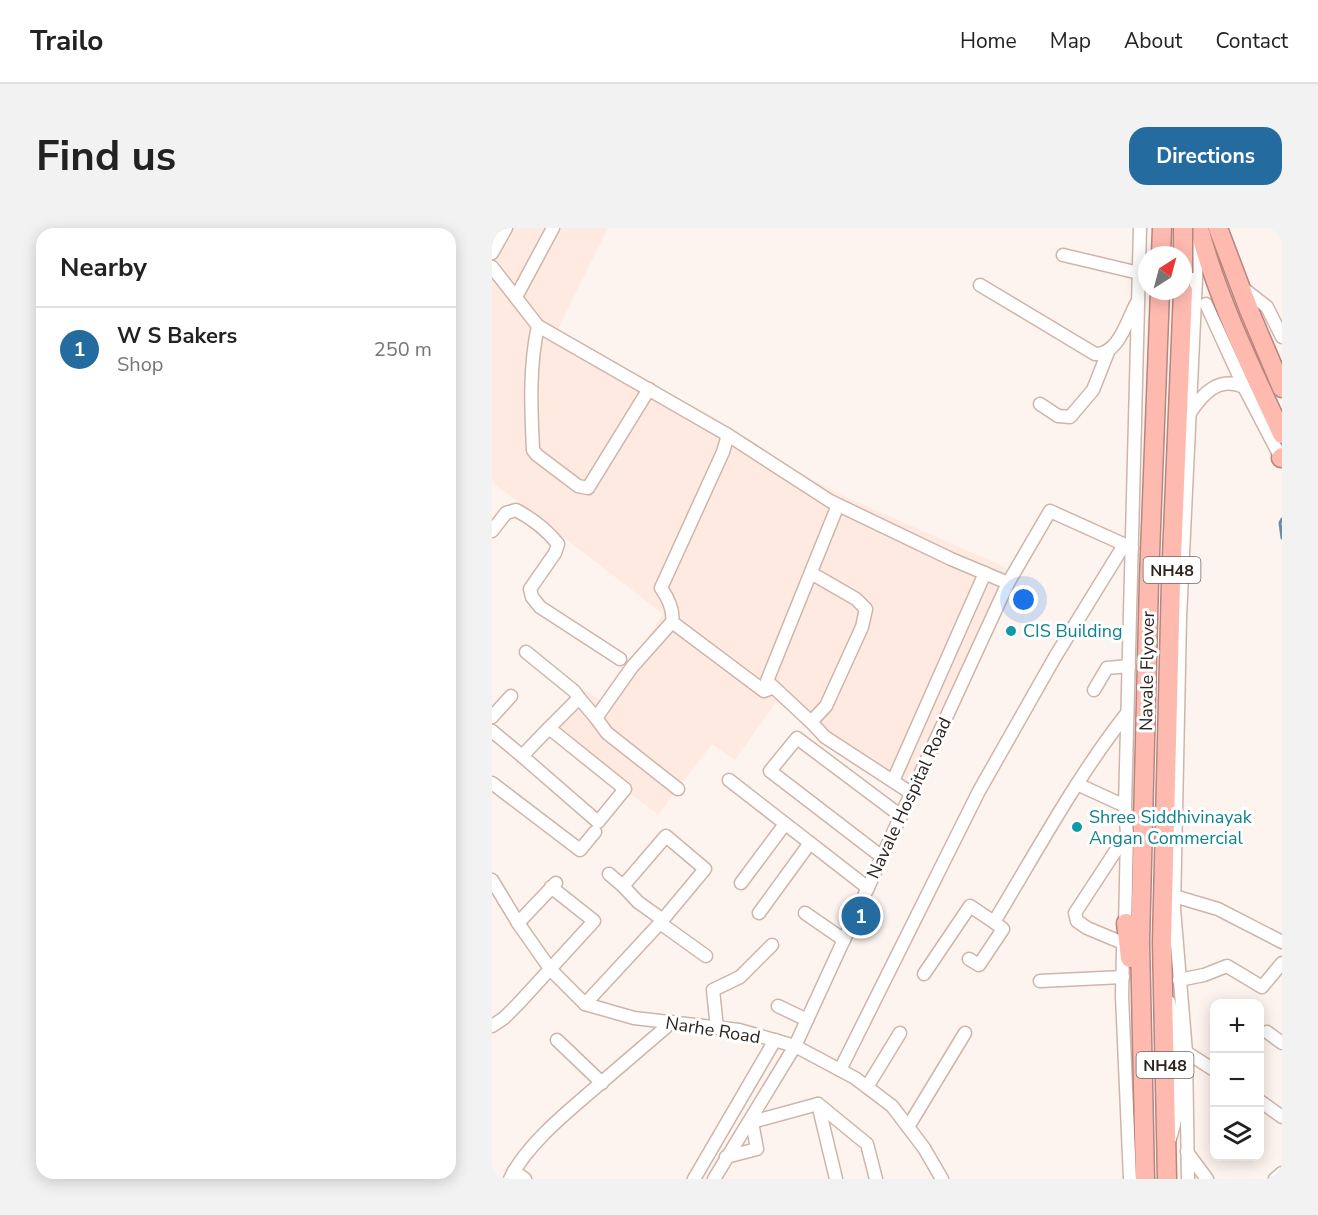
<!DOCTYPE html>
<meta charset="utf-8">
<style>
:root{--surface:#fff;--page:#f2f2f2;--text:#222;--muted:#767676;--line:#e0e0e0;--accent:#246ca0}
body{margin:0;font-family:"Nunito Sans",sans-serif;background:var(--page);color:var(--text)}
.controls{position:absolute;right:18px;bottom:18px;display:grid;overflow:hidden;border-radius:12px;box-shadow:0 3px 15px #0003}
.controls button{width:54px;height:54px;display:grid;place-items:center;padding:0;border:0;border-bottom:2px solid var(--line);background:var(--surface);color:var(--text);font:30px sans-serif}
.compass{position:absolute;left:646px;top:18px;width:54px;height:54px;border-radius:50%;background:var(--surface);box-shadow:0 3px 15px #0003;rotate:36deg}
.you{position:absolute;left:532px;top:372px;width:21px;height:21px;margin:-15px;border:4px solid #fff;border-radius:50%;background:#1a73e8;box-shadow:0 0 0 9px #1a73e833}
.badge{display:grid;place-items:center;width:39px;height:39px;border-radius:50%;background:var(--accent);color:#fff;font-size:20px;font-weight:700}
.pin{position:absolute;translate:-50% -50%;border:3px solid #fff;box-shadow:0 2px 6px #0006}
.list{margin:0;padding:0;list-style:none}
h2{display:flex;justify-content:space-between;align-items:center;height:78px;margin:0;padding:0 24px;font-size:26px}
h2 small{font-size:20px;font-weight:400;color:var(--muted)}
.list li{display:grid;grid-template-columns:39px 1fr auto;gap:18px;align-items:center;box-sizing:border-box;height:84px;padding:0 24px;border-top:2px solid var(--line)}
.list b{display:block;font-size:22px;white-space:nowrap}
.list p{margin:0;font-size:20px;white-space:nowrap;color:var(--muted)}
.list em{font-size:20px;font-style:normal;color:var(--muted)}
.icon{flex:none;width:33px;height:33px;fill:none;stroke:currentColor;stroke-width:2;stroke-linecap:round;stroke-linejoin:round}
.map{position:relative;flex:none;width:790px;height:951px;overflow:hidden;border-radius:18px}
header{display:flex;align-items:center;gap:36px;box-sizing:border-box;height:84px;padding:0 30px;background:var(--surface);border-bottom:2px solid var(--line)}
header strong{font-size:28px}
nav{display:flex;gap:33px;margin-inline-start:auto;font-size:21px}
.intro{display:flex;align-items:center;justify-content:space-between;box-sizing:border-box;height:144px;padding:0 36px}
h1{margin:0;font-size:42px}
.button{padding:15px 27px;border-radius:18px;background:var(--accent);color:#fff;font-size:21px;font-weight:700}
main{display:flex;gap:36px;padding:0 36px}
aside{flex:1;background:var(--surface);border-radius:18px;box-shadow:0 3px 15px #0003}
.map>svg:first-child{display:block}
</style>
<header>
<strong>Trailo</strong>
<nav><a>Home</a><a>Map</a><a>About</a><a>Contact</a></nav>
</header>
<div class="intro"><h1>Find us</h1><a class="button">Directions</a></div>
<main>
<aside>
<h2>Nearby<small></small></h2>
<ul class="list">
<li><span class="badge">1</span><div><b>W S Bakers</b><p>Shop</p></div><em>250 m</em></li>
</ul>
</aside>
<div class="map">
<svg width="790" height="951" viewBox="0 0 790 951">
<rect width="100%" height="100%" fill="#fef4ef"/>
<polygon fill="#ffeae1" points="0,0 116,0 60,113 351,268 515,340 412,566 315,495 284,474 243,532 220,516 166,587 52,499 85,458 112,474 171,386 0,254"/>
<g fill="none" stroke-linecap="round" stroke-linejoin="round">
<polyline stroke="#678dac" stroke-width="3" points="790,291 788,295 790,310"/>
<g stroke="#ceb5aa" stroke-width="15">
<g id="minor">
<polyline points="0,25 14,0"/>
<polyline points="571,27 647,45"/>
<polyline points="0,39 46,98 236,207 338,273 459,331 516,355"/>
<path d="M488,57L603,126C626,127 635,93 644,76"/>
<polyline points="748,58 775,79 790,109"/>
<polyline points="24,69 61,0"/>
<polyline points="714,76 752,159 790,232"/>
<path d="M46,98C37,139 39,180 41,222L45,227L86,258L96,260L157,161"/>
<polyline points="548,176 566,188 578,189 601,162 616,124"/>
<path d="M698,185C711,165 727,148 752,159"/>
<path d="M0,303L14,285L24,282C41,291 54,301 66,316L63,325L38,361L40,369L48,379L128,431"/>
<polyline points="319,345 364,371 374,381 370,399 334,478 319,494 275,453 346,277"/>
<path d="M180,394C182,382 176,370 169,360L231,224L236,207"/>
<polyline points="34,424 82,463 87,470"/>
<polyline points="602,462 615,440 637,438"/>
<polyline points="0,489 19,468"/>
<polyline points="104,490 115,505 186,561"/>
<polyline points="319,494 333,509 419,565"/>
<polyline points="57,500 30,528 106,594 133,561 57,500 87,470 104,490 140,439 180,394 272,463 280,460"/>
<polyline points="0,503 30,528"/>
<polyline points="237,552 376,660"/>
<polyline points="401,553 493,345"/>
<polyline points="0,555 88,622 103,604"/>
<polyline points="585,556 633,578"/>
<polyline points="390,629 278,543 305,510 409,588"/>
<polyline points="117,646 131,658"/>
<polyline points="0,652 26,695 59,742 93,776 142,790 247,802 303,818 363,850 400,878 432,920 450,951"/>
<polyline points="249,655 293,596"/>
<polyline points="682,668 726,681 790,714"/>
<polyline points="267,685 318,615"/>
<polyline points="313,685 352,712"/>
<polyline points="26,695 64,655"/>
<polyline points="168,695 214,728"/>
<polyline points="633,701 635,606 633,578 648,0"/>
<polyline points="631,715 595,700 585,693 583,685 634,607"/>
<polyline points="631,721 630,768 638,951"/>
<path d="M477,731L487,737L511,701L502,694C545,623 584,550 635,485"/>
<polyline points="432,746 478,678 502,694"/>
<polyline points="687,752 712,747 735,738 770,759 790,735"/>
<polyline points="548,753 631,749"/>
<path d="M677,774C688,818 692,868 678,911"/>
<polyline points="93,776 168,695 213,641 174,608 131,658 146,674 171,692"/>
<polyline points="286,778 315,792"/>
<polyline points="0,798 12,790 27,775 102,693 59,659"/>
<polyline points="225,800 221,762 248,749 280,717"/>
<polyline points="775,804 790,815"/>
<polyline points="65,812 110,855"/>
<polyline points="694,824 722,842"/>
<polyline points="348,842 487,563 563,429 632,317"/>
<polyline points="375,859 408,805"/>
<polyline points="768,873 790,889"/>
<polyline points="326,876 375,916 384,951"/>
<polyline points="416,899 473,805"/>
<polyline points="695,924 715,951"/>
<polyline points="234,929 265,921 260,894 326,876 344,951"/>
<polyline points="22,943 33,951"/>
<path d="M18,951C33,918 75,884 103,860C129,838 154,816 180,794"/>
<polyline points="202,951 283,812"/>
<polyline points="222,951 303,818 516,355 558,283 640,320"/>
<polyline points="696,951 694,824 682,681 688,390 706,8"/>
<polyline points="783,951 790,945"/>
</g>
</g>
<g stroke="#b6867e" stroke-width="21">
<g id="highway">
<path d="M707,0C726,72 759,139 790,206"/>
<polyline points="726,0 757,82 790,160"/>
<polyline points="669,27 670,0"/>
<polyline points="789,230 790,229"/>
<polyline points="634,695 638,730"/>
<polyline points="653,951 648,714 657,352 668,63"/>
<polyline points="675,951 670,714 679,353 691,63"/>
</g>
</g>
<use href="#minor" stroke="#fff" stroke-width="12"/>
<use href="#highway" stroke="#ffbab0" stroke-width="18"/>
<g stroke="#b6867e" stroke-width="21" stroke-linecap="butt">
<polyline id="highway-bridge" points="691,45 691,0"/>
</g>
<use href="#highway-bridge" stroke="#ffbab0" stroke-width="18"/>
</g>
<g fill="#0f9aa8" stroke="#fff" stroke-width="2">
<circle cx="519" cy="403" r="6"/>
<circle cx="585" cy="599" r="6"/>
</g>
<g text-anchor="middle" stroke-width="6" stroke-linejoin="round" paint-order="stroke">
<g fill="#fff" stroke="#6c6663" stroke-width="1.5">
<rect x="651.5" y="329" width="57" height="26" rx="4.5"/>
<rect x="644.5" y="824" width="57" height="26" rx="4.5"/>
</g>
<g font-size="16" font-weight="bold" fill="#2d2420">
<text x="680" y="348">NH48</text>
<text x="673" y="843">NH48</text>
</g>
<g font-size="18" fill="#0d838f" stroke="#fff" text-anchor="start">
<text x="531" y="409">CIS Building</text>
<text x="597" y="595">Shree Siddhivinayak<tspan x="597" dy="21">Angan Commercial</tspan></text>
</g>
<g font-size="18" fill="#2d2420" stroke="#fff">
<text transform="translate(655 443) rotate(-89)" y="6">Navale Flyover</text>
<text transform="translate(417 570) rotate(-65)" y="6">Navale Hospital Road</text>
<text transform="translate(221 802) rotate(9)" y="6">Narhe Road</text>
</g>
</g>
</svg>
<div class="controls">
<button>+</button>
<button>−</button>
<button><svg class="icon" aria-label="layers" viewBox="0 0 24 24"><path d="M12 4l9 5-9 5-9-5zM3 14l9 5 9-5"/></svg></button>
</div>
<svg class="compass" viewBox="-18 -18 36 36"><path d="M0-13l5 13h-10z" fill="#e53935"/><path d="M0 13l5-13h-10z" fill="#767676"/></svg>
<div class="you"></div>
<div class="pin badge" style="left:369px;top:688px">1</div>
</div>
</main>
